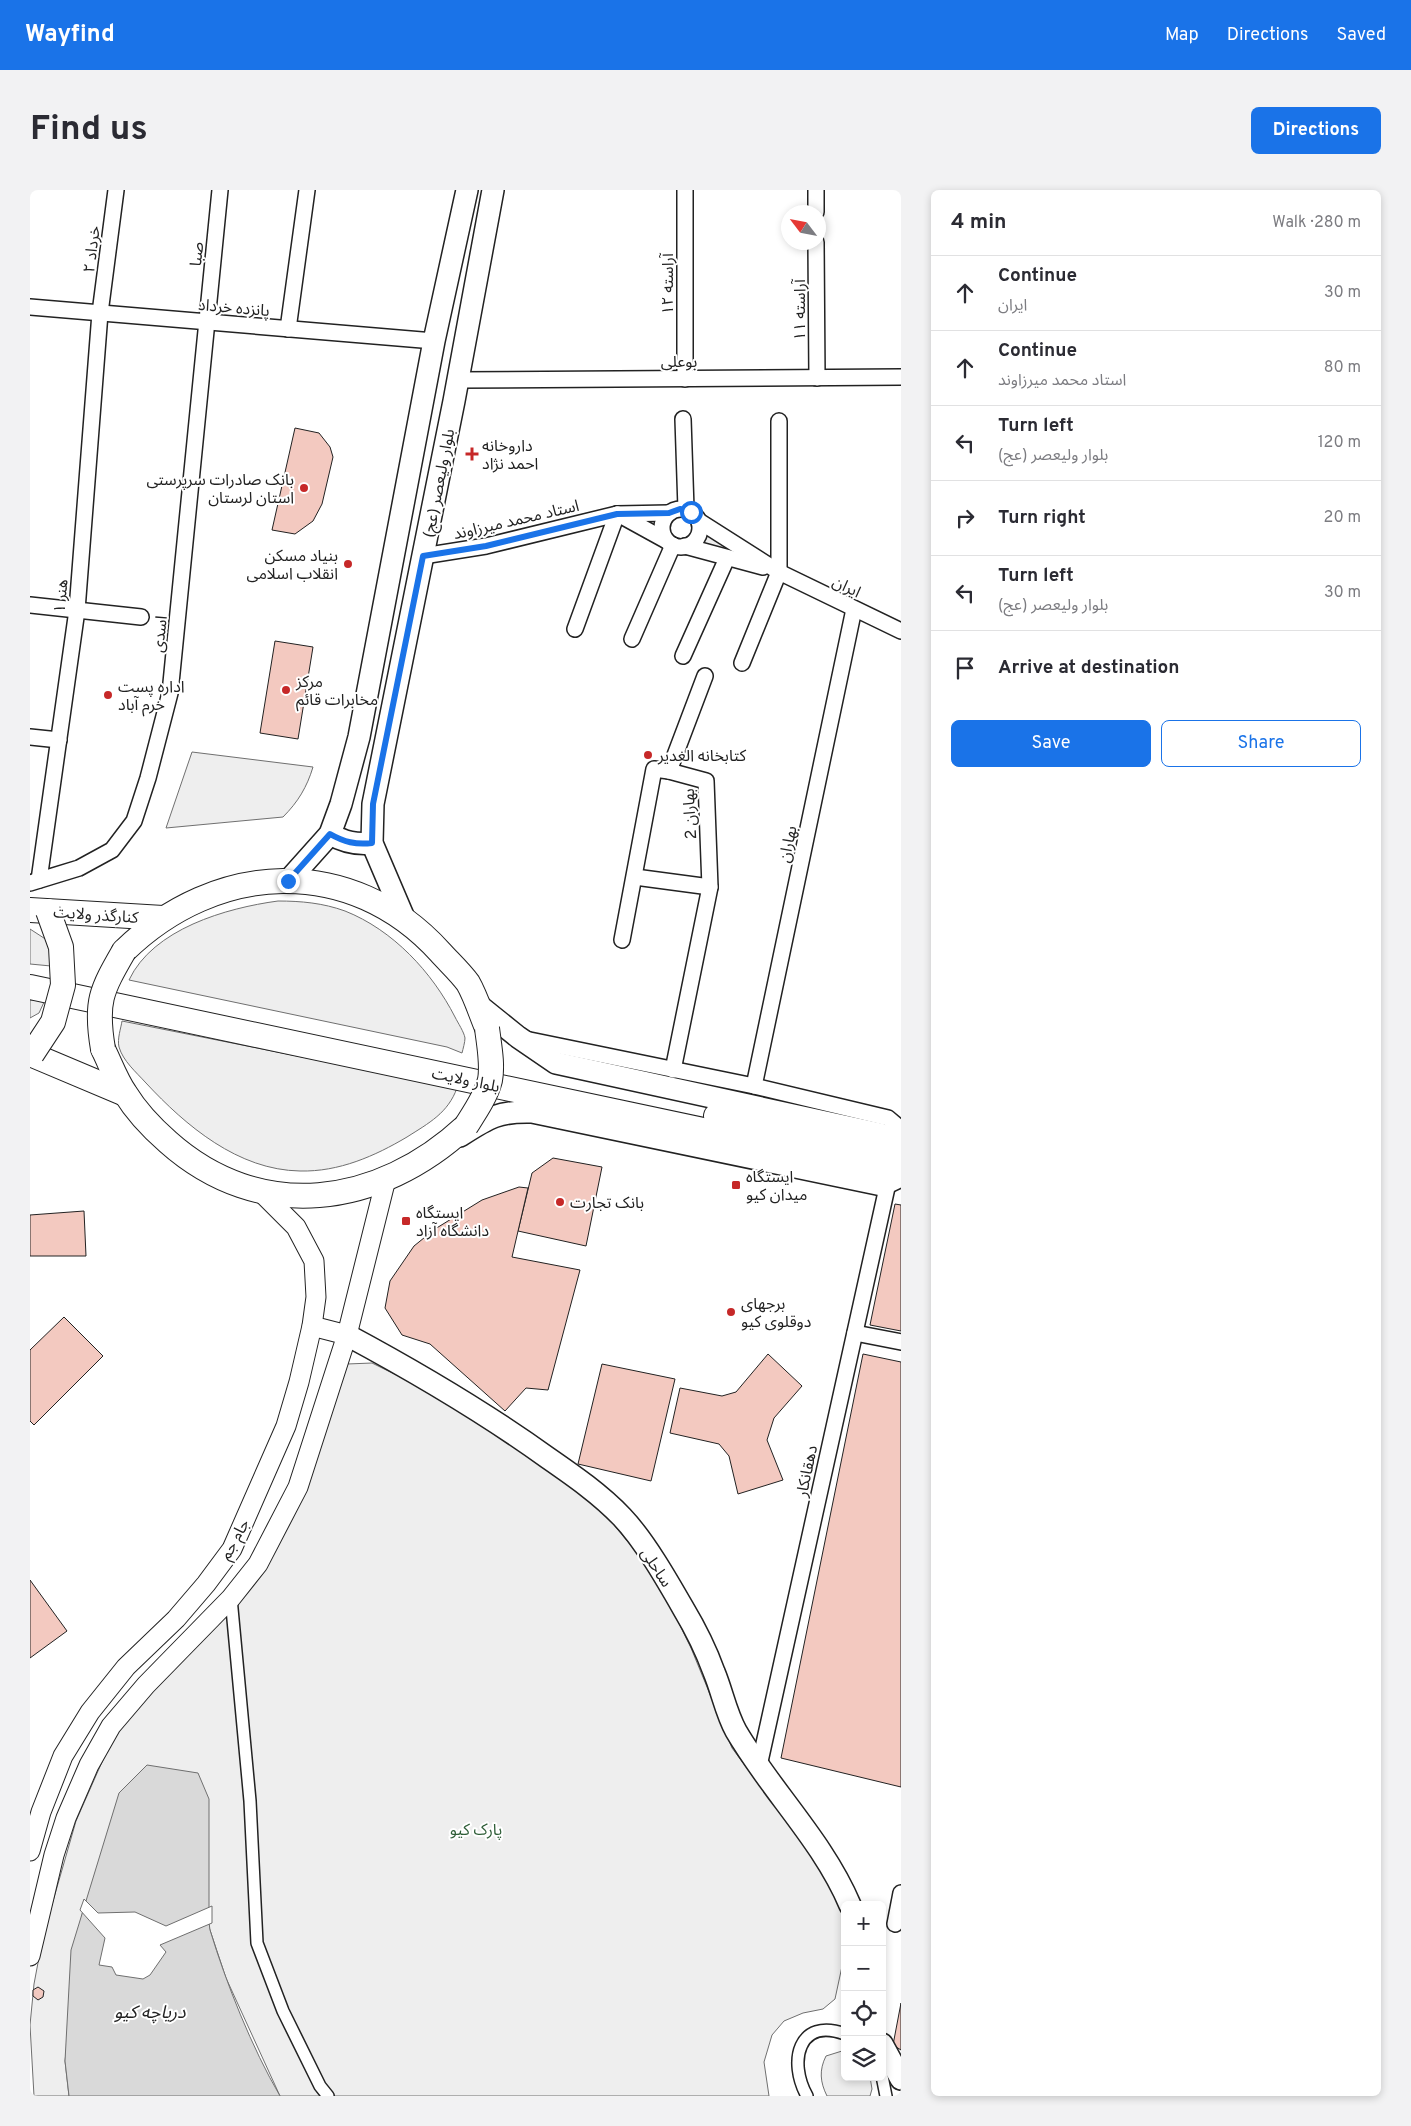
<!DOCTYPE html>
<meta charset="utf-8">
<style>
:root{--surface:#fff;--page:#f2f2f3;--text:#2b2b33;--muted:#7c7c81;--line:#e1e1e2;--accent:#1a73e8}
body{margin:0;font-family:Overpass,"Noto Sans Arabic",sans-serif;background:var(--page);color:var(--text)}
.controls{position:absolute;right:15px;bottom:15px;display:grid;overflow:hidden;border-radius:8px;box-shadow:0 2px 8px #0003}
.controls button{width:45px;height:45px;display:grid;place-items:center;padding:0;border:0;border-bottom:1px solid var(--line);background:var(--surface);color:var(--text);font:25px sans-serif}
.compass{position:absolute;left:751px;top:15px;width:45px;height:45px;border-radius:50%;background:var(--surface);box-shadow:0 2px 8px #0003;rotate:302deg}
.stop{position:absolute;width:15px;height:15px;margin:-11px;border:4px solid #1a73e8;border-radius:50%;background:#fff}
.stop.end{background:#1a73e8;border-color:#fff;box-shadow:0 1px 5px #0008}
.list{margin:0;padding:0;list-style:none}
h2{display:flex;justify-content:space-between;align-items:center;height:65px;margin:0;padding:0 20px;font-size:21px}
h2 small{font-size:16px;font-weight:400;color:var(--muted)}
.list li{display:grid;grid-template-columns:32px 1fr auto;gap:15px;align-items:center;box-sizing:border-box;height:75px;padding:0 20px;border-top:1px solid var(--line)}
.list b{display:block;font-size:19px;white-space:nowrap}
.list p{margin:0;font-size:16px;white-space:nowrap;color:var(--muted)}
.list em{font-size:16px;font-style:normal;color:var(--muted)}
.actions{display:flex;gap:10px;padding:15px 20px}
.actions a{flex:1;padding:11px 0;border:1px solid var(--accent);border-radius:8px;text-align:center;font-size:18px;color:var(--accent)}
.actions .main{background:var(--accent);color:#fff}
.icon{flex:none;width:28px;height:28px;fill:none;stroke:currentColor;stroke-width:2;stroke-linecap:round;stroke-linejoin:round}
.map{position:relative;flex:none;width:871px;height:1906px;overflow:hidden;border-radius:8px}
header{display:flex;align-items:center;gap:30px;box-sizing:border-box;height:70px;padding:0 25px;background:var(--accent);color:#fff}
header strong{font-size:24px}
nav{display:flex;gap:28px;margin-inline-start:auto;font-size:18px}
.intro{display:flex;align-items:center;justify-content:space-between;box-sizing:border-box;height:120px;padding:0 30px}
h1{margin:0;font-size:35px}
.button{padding:12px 22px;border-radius:8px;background:var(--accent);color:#fff;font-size:18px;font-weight:700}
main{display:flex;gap:30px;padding:0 30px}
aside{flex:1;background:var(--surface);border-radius:8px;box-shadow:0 2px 8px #0003}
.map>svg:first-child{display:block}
</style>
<header>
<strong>Wayfind</strong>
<nav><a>Map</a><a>Directions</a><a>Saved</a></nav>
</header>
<div class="intro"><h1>Find us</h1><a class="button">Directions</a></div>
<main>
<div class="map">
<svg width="871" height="1906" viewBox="0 0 871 1906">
<rect width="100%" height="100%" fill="#fff"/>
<g fill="#eee" stroke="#6f6f6f">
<polygon points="675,340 719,370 669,354"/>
<path d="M162,562L283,577C277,597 268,612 253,627L136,638Z"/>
<path d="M248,711C271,711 293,713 315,721C363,740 402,782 425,827C428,833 434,842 435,848C435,852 433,859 432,863L417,857L99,790C123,739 196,718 248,711Z"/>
<polygon points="0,739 20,752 21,776 0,774"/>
<polygon points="0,810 15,810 9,823 0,828"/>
<path d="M92,831L427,898C418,923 399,933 377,947C345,966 309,982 270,981C208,980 156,936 116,893C106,882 93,871 89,857C87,849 91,838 92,831Z"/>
<polygon points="342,1173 417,1210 533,1291 575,1324 607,1363 637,1409 661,1458 702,1558 794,1682 812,1713 815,1732 814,1767 805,1809 793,1819 773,1823 754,1831 742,1845 734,1872 739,1906 250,1906 196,1788 179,1737 181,1723 56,1711 53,1718 35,1871 39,1906 4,1906 0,1835 4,1794 13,1746 46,1631 68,1581 87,1539 233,1382 272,1307 317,1174"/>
<path d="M812,1861L815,1862V1887H840L842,1899L840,1906H797C790,1892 789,1880 796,1866Z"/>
</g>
<path fill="#d9d9d9" stroke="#6f6f6f" d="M117,1575L168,1583L179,1609V1718C181,1725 178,1733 180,1740C196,1793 222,1858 250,1906H39L35,1871L41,1760L89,1603Z"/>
<polygon fill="#fff" stroke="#6f6f6f" points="54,1709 68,1723 105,1722 136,1736 182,1716 182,1733 130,1755 136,1762 120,1785 113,1789 86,1785 82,1777 69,1775 75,1748 50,1720"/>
<g fill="#f3c9c0" stroke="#222">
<polygon points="265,238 289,243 300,257 303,267 292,314 283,331 265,344 242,340"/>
<polygon points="245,451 283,457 268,549 230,543"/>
<polygon points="523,968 572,977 556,1056 488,1041 502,983"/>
<polygon points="489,997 498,998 482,1067 550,1080 518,1200 496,1198 475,1221 400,1154 372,1145 355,1118 360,1091 384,1056 405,1039 452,1010"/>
<polygon points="865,1014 871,1015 871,1141 840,1135"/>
<polygon points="54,1021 56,1066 0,1066 0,1025"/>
<polygon points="34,1127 73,1166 4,1235 0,1231 0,1160"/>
<polygon points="738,1164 772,1196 744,1228 737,1250 753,1290 708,1304 699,1266 689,1254 640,1243 650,1198 692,1206 706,1202"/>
<polygon points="833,1164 871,1172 871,1597 751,1568"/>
<polygon points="572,1174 645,1189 621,1291 548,1274"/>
<polygon points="0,1390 37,1441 0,1468"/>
<polygon points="8,1797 14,1801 13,1807 8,1810 3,1806 3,1800"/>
<polygon points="871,1813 871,1860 863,1855"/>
</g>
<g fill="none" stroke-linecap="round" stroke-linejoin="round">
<g stroke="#222" stroke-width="14">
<g id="pedestrian">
<polyline points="201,1408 220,1611 227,1753 253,1821 290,1896 298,1906"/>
<polyline points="852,1886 856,1906"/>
<path d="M777,1906C758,1872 768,1827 815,1844"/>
</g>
</g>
<g stroke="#222" stroke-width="18">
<g id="minor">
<polyline points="655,0 655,189"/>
<polyline points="786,0 786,22"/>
<polyline points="786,52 787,188"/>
<polyline points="0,117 404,151"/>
<polyline points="258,139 277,0"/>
<polyline points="428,190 871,187"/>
<polyline points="653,229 656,319"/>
<circle cx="651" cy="338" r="19"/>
<polyline points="588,324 637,351"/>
<polyline points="669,331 749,382 871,441"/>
<polyline points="655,356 733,377"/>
<polyline points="393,366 456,356 587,324 639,323"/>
<polyline points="0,415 111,427"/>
<polyline points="545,439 587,324"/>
<polyline points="602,449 643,355"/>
<polyline points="653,466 697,368"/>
<polyline points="712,473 749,382 749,231"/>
<polyline points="0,547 29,550"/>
<polyline points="639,581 675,486"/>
<polyline points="605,687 680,697"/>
<polyline points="9,690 47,420 70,123 86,0"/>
<polyline points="0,693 49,678 82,660 104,631 118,588 140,503 190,0"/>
<polyline points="592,750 624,579 639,581 676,591 680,697 643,880"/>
<polyline points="495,849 724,896 858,928 871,939"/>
<polyline points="724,896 824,419"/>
<polyline points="825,1143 871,1152"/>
<polyline points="729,1576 858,993"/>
<polyline points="865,1734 871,1703"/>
</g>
</g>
<g stroke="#222" stroke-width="21">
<g id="tertiary">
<polyline points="282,1136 317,1145"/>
<polyline points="0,1661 11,1622 33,1566 60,1522 96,1477 146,1429 176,1394 202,1359 256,1236 269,1192 282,1136 286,1107 284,1071 266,1037 232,1003"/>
<polyline points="0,1766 24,1665 36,1628 59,1575 81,1536 116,1495 201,1408 228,1374 268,1297 317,1145 356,989"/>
</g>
</g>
<g stroke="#222" stroke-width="24">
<g id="secondary">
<path d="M300,644C314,652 326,655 342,653"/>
<polyline points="258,691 300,644 311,614 329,547 404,151 437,0"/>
<polyline points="374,728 342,653 343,614 424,211 463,0"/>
<polyline points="447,814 488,847 526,873 850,944 871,954"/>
<path d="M430,946C458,928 468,921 502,922L852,995L871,986"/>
<path d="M317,1145C386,1182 454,1222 518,1268C544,1286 570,1304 592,1327C614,1350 637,1390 653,1418C665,1438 676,1460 684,1482C692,1501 696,1523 706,1541C741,1601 793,1651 820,1715"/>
<polyline points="852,1854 871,1889"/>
</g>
</g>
<g stroke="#222" stroke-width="26">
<g id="primary">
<polyline points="0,720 133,728"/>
<path d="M94,761C186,671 321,664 410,762C419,772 430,782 438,793C446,807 451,824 457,838"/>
<polyline points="0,797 871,982"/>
<path d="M73,859C80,873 86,890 95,903C106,921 122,938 138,952C230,1034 349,1017 436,936"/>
<polyline points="0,864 95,904"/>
<polyline points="686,926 871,963"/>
</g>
</g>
<use href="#pedestrian" stroke="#fff" stroke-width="11"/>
<use href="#minor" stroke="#fff" stroke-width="15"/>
<use href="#tertiary" stroke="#fff" stroke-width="19"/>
<use href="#secondary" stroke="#fff" stroke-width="21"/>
<use href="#primary" stroke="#fff" stroke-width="24"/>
<g stroke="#222" stroke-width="26" stroke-linecap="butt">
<g id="primary-bridge">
<path d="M73,859C65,812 71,801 94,761"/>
<polyline points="2,864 23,832 33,795 31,757 18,721"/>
<path d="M436,936C445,922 456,906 460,890C463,874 459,855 457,838"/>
</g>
</g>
<use href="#primary-bridge" stroke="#fff" stroke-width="24"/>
</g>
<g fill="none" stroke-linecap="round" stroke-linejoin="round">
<path stroke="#1a73e8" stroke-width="6" d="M258,691L300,644C314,652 326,655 342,653L343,614L393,366L456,356L587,324L639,323L650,319L661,322"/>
</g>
<g fill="#c62828" stroke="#fff" stroke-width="2">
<path d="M439.5 256.5h5v5h5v5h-5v5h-5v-5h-5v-5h5z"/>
<circle cx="274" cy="298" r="5"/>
<circle cx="318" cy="374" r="5"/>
<circle cx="256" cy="500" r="5"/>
<circle cx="78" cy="505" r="5"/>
<circle cx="618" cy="565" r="5"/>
<rect x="701" y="990" width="10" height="10" rx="2.5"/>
<circle cx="530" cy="1012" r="5"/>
<rect x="371" y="1026" width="10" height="10" rx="2.5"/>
<circle cx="701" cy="1122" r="5"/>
</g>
<g text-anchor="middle" stroke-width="4" stroke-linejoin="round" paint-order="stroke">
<g font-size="16" fill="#222" stroke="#fff">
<text transform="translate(61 59) rotate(-83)" y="6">خرداد ۲</text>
<text transform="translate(166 64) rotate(-84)" y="6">صبا</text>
<text transform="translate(637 94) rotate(-90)" y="6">۱۲ آراسته</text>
<text transform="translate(204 117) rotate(5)" y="6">پانزده خرداد</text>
<text transform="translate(769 120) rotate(-90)" y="6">آراسته ۱۱</text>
<text x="649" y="177">بوعلی</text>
<text transform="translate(408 293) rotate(-79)" y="6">بلوار ولیعصر (عج)</text>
<text transform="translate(486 329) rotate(-13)" y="6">استاد محمد میرزاوند</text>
<text transform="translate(817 396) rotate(26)" y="6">ایران</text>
<text transform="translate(30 406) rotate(-85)" y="6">هنر ۱</text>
<text transform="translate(129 444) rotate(-84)" y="6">اسدی</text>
<text transform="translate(659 624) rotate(-93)" y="6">بهاران 2</text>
<text transform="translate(757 654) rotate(-78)" y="6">بهاران</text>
<text transform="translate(66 724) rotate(4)" y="6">کنارگذر ولایت</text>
<text transform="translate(436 889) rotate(12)" y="6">بلوار ولایت</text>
<text transform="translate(776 1281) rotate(-78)" y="6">دهقانکار</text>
<text transform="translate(204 1349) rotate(-61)" y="6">جام جم</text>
<text transform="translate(627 1377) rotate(57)" y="6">ساحلی</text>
</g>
<g font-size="16" fill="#222" stroke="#fff" text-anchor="start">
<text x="452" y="261">داروخانه<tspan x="452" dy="18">احمد نژاد</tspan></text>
<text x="264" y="295" text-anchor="end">بانک صادرات سرپرستی<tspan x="264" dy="18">استان لرستان</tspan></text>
<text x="308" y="371" text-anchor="end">بنیاد مسکن<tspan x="308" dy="18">انقلاب اسلامی</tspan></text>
<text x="266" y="497">مرکز<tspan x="266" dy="18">مخابرات قائم</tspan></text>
<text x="88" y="502">اداره پست<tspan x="88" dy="18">خرم آباد</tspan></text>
<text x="628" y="571">کتابخانه الغدیر</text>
<text x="716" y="992">ایستگاه<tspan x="716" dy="18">میدان کیو</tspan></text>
<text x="540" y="1018">بانک تجارت</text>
<text x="386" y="1028">ایستگاه<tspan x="386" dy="18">دانشگاه آزاد</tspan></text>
<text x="711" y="1119">برجهای<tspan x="711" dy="18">دوقلوی کیو</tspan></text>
</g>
<g font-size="16" fill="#2f5e38" stroke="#fff">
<text x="446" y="1645">پارک کیو</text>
</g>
<g font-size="18" font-style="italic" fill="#222" stroke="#fff">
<text x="120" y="1828">دریاچه کیو</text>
</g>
</g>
</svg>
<div class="controls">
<button>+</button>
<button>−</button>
<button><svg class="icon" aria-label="locate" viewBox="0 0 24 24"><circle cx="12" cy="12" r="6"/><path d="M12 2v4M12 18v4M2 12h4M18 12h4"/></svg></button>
<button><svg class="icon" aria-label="layers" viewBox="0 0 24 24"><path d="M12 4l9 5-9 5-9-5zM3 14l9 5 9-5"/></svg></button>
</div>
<svg class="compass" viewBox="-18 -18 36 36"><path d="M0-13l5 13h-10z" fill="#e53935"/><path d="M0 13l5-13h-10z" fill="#7c7c81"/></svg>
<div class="stop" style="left:661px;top:322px"></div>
<div class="stop end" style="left:258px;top:691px"></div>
</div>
<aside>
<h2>4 min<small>Walk · 280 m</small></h2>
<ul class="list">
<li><svg class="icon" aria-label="ahead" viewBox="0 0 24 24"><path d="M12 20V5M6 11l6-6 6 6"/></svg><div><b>Continue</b><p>ایران</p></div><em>30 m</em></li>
<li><svg class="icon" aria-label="ahead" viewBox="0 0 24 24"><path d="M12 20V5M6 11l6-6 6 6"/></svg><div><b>Continue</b><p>استاد محمد میرزاوند</p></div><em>80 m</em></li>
<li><svg class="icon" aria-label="left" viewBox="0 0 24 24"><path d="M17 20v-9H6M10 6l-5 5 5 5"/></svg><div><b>Turn left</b><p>بلوار ولیعصر (عج)</p></div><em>120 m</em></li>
<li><svg class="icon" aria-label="right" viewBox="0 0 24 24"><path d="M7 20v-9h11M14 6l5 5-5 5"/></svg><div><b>Turn right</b></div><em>20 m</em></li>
<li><svg class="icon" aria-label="left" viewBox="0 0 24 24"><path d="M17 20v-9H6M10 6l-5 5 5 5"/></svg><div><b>Turn left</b><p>بلوار ولیعصر (عج)</p></div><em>30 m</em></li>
<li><svg class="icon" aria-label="arrive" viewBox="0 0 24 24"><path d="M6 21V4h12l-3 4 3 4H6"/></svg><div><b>Arrive at destination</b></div></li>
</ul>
<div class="actions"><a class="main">Save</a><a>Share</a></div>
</aside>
</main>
